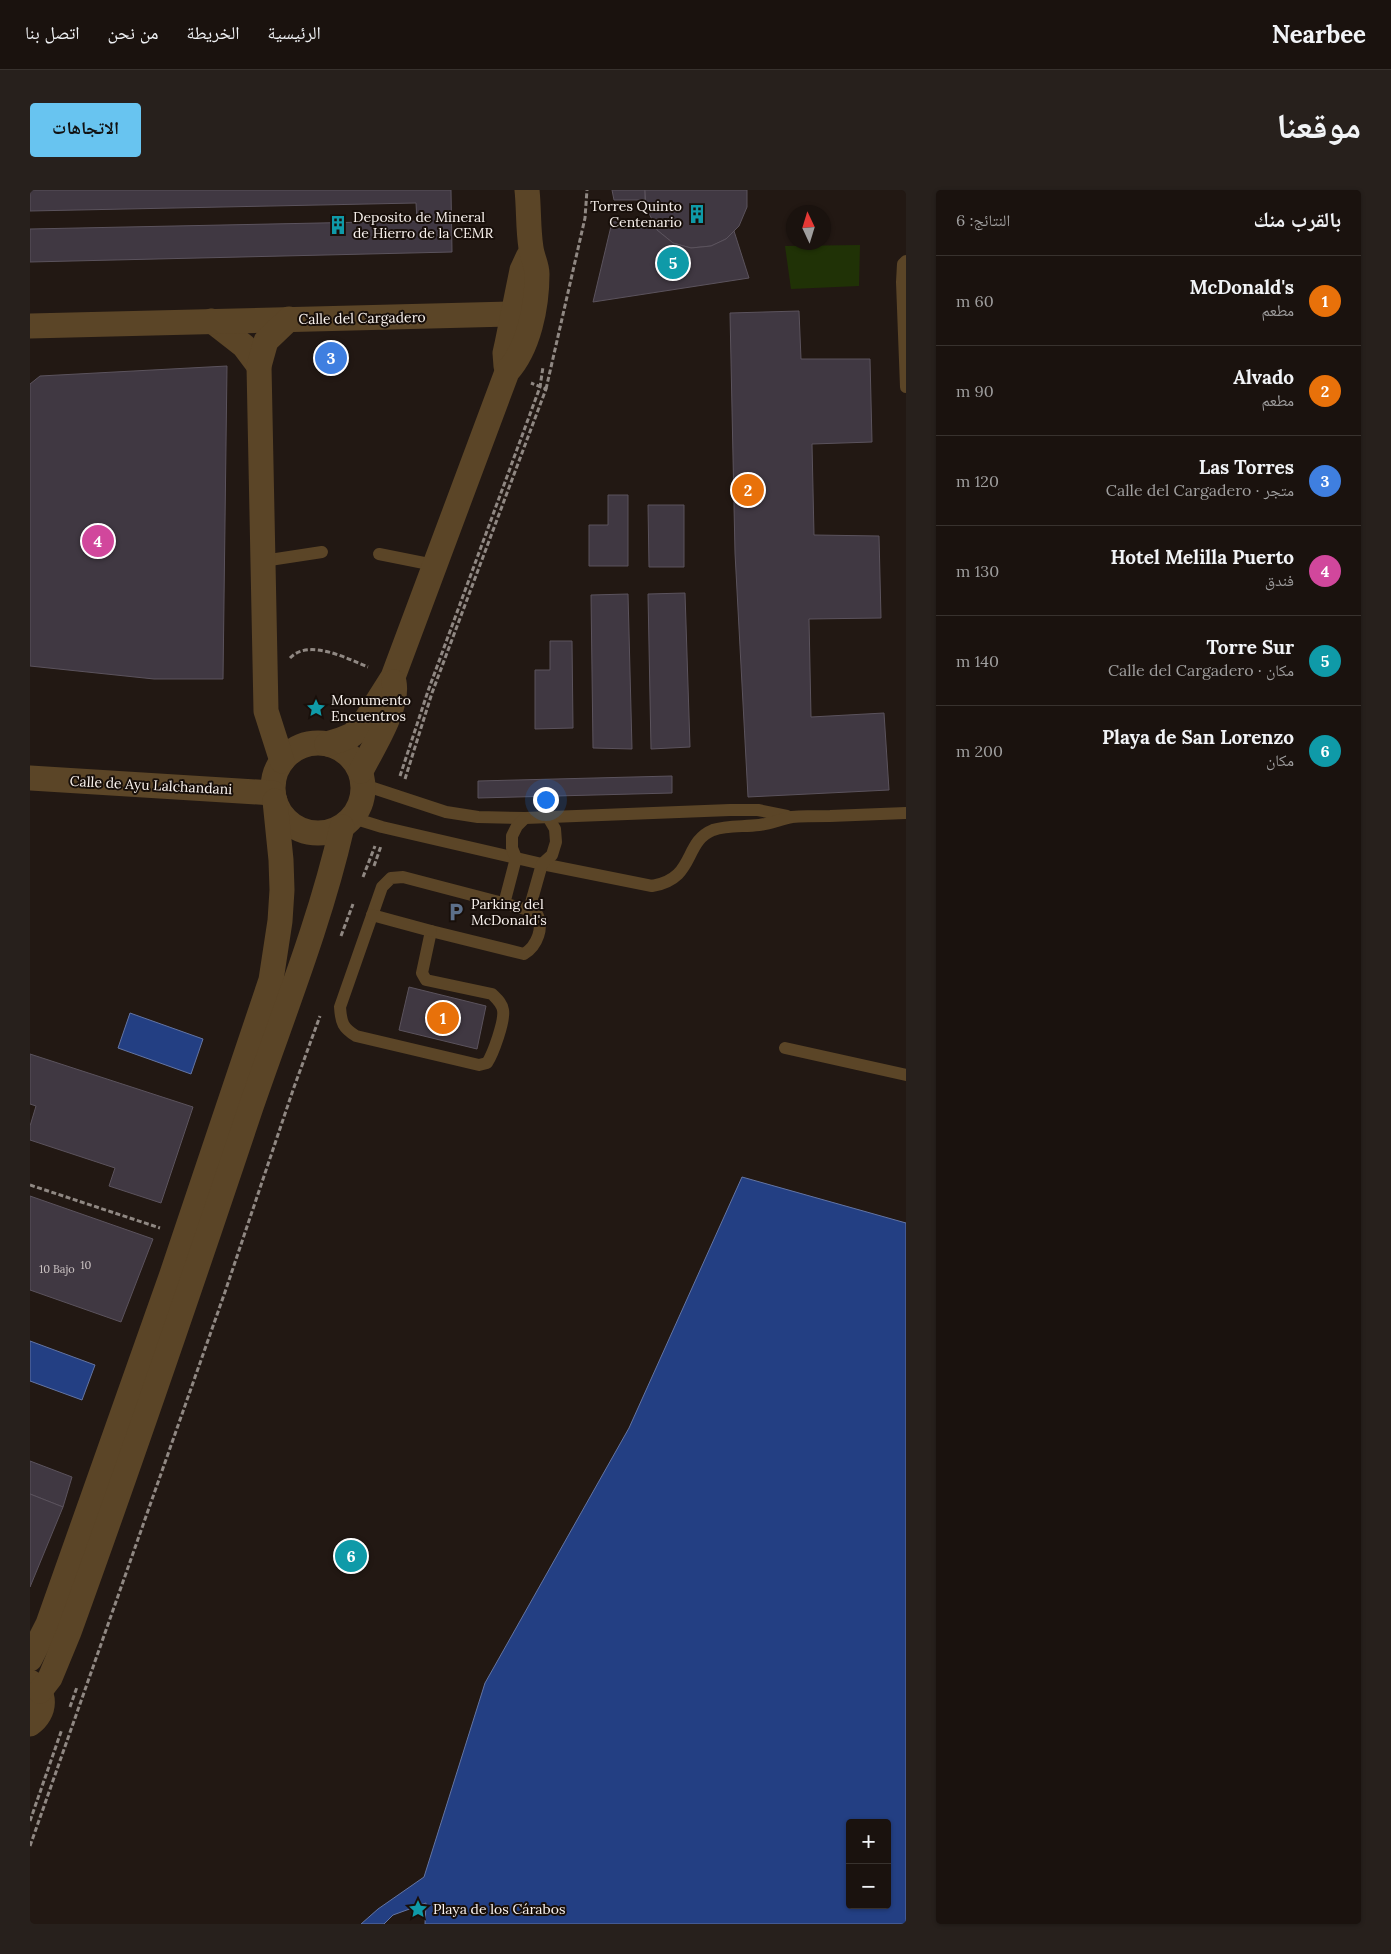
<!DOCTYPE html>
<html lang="ar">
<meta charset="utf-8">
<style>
:root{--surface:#1a120e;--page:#27201c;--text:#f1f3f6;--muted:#9f9e9e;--line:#38322e;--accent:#68c4f0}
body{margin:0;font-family:Lora,"Noto Naskh Arabic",serif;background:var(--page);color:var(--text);direction:rtl}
.controls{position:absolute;right:15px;bottom:15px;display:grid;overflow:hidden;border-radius:5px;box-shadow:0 1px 4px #0004}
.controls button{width:45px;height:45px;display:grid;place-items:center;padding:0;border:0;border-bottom:1px solid var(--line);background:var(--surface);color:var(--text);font:25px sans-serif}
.compass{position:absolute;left:756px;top:15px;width:45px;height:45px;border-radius:50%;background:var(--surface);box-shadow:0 1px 4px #0004;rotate:356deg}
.you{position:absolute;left:515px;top:609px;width:18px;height:18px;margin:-12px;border:4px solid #fff;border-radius:50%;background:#1a73e8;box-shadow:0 0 0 8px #1a73e833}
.badge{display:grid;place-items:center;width:32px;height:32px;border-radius:50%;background:var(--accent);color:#fff;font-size:16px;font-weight:700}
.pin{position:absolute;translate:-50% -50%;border:2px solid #fff;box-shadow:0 1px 5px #0006}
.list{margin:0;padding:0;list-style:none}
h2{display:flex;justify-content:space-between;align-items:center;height:65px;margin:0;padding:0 20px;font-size:21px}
h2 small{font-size:16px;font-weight:400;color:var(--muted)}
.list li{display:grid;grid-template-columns:32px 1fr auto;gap:15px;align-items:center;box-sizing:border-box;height:90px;padding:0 20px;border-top:1px solid var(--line)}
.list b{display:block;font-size:19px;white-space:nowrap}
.list p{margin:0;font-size:16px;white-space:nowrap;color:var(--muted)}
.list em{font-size:16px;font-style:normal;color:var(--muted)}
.map{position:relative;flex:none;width:876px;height:1734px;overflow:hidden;direction:ltr;border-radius:5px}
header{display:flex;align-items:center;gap:30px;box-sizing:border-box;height:70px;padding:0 25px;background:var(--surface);border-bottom:1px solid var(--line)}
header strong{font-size:24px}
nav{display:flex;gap:28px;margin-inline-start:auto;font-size:18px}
.intro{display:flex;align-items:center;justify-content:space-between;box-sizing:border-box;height:120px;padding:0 30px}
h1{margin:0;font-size:35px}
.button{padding:12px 22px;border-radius:5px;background:var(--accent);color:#111;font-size:18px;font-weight:700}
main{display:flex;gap:30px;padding:0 30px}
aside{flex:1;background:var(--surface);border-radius:5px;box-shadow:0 1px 4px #0004}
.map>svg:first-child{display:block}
</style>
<header>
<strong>Nearbee</strong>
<nav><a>الرئيسية</a><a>الخريطة</a><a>من نحن</a><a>اتصل بنا</a></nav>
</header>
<div class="intro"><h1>موقعنا</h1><a class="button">الاتجاهات</a></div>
<main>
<aside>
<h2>بالقرب منك<small>النتائج: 6</small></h2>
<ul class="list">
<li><span class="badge" style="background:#e8710a">1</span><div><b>McDonald's</b><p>مطعم</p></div><em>60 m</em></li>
<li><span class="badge" style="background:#e8710a">2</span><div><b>Alvado</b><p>مطعم</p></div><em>90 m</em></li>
<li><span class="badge" style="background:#3f7fe0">3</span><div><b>Las Torres</b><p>متجر · Calle del Cargadero</p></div><em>120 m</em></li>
<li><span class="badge" style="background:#d1479c">4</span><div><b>Hotel Melilla Puerto</b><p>فندق</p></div><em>130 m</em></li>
<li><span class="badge" style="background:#0f9aa8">5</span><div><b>Torre Sur</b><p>مكان · Calle del Cargadero</p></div><em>140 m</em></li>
<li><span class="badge" style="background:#0f9aa8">6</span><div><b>Playa de San Lorenzo</b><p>مكان</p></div><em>200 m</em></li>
</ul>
</aside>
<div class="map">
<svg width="876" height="1734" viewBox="0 0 876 1734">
<rect width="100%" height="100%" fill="#221813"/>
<polygon fill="#203206" points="830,55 829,96 761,99 755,56"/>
<g fill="#233f83" stroke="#6475a3" fill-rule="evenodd">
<polygon points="100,823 173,849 161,884 88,858"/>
<path d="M712,987L876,1033V1734H395L396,1713L363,1725L354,1734H331L348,1719L394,1687L455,1493L599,1238ZM820,1633H857V1715H820Z"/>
<polygon points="0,1151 65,1175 52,1210 0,1191"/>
</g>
<g fill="#403842" stroke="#5b535d">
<polygon points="0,0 421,0 422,62 0,72 0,39 387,31 386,13 0,21"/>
<polygon points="582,0 615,0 615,10 584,10"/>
<polygon points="615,0 717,0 717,17 709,36 696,49 681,56 661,58 643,53 627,40 616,17"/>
<polygon points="622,30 627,40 643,53 661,58 681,56 696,49 704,41 719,88 563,112 582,32"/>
<polygon points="769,121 771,169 840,169 842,252 782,254 784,345 849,346 851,428 779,429 781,527 854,523 859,600 718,607 705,363 700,123"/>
<polygon points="315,160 316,175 287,176 286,161"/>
<polygon points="197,176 193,489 124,489 0,476 0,194 10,186"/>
<polygon points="578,305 598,305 598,376 559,376 559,335 578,335"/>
<polygon points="618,315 654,315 654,377 619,377"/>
<polygon points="655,403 660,557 621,559 618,404"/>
<polygon points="598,404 602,559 563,558 561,405"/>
<polygon points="520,451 542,451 543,538 505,539 505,480 520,480"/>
<polygon points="642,586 642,603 448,608 448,591"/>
<polygon points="379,797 456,816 447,859 369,840"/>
<polygon points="0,864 163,917 131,1013 79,996 85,978 0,950 0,936 6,916 0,914"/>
<polygon points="0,1006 123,1049 91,1132 0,1100"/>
<polygon points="0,1271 42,1287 33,1317 0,1304"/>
<polygon points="0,1304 33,1317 0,1397"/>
</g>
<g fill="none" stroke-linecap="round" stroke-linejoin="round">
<g stroke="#908883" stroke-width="3" stroke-dasharray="5 2.5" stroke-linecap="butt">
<polyline points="516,199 555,28 557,0"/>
<path d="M260,468C279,448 318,469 338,477"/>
<polyline points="370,586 398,501 510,197 513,177"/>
<polyline points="375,589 402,503 516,199 501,193"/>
<polyline points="344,676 351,656"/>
<polyline points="333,687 345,656"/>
<polyline points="311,746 323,714"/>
<polyline points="0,995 130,1038"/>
<polyline points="40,1517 47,1497"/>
<polyline points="0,1631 32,1539"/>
<polyline points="0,1656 195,1102 263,900 290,826"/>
</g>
<g stroke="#5b4527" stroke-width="12">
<polyline points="876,71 873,74 872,92 876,197"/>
<polyline points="349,364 404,375"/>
<polyline points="233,371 292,362"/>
<polyline points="334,595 416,622 448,627 495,628 700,620 728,620 757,626"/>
<path d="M323,628L352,637L512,674L622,696C666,689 653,652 683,640C697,635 714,637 729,635C740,634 751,629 762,627C774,626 788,626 800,626C825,625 851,624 876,623"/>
<path d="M373,687L499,720L506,722C515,737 507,756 494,764L401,741L392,783L396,790L462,804C467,809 472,813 473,820C475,831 463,864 457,873L449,875L326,846C313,838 311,833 310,817L352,697L361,688Z"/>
<polyline points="474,714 486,668 482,658 482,646 487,636 495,628"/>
<polyline points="499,720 512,674 522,665 526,652 525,639 518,627"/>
<polyline points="342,725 401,741"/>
<polyline points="755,858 876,885"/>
</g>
<g stroke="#5b4527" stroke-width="25">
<polyline points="182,131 214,156 229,176"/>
<polyline points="0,136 483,124"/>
<polyline points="476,176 475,163 477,154 492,80 498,67"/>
<circle cx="288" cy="598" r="45"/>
<path d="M297,554L310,550L322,545L332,536L363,487L477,182C499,158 507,116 507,84C507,75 502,67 501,58C498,39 499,19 497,0"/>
<polyline points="252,571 236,521 229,176 236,151 259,129"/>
<path d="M331,581C343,557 369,518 364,492"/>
<polyline points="0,588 243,603"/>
<polyline points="0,1469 18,1434 142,1084 241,790 250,731 252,700 251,670 245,611"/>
<path d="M0,1492C17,1502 16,1523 0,1534"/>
<path d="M10,1501L20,1488L39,1442C102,1268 162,1093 221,917C253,824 290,733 312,637"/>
</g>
</g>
<defs>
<g id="building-bare" transform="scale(1.5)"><path d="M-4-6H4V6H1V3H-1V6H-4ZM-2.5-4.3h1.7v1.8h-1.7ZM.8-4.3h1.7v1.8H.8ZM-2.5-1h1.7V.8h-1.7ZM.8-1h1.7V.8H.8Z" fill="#0f9aa8" stroke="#180f0a" stroke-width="2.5" paint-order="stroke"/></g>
<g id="sight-bare" transform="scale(1.5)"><path d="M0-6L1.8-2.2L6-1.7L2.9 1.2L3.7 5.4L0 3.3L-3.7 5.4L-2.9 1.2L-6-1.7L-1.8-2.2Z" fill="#0f9aa8" stroke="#180f0a" stroke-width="2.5" paint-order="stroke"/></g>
<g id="parking-bare" transform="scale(1.5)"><path d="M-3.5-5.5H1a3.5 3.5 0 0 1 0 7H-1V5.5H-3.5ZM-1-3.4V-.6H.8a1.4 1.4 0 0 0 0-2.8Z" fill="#5c6f8a" stroke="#180f0a" stroke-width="2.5" paint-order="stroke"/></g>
</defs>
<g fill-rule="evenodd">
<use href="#building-bare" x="667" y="24"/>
<use href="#building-bare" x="308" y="35"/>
<use href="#sight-bare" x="286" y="518"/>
<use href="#parking-bare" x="426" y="722"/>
<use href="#sight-bare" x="388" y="1719"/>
</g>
<g text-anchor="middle" stroke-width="4" stroke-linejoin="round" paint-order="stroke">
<g font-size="11" fill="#ccc4c4">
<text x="56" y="1079">10</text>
<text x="27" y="1083">10 Bajo</text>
</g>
<g font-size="14" fill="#faf3ef" stroke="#180f0a" text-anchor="start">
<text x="652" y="21" text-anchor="end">Torres Quinto<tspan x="652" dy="16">Centenario</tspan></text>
<text x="323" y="32">Deposito de Mineral<tspan x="323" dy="16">de Hierro de la CEMR</tspan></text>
<text x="301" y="515">Monumento<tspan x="301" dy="16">Encuentros</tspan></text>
<text x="441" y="719">Parking del<tspan x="441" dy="16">McDonald's</tspan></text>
<text x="403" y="1724">Playa de los Cárabos</text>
</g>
<g font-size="14" fill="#faf3ef" stroke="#180f0a">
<text transform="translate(332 128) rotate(-1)" y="5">Calle del Cargadero</text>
<text transform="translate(121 595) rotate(3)" y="5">Calle de Ayu Lalchandani</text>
</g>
</g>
</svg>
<div class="controls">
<button>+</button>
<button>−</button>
</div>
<svg class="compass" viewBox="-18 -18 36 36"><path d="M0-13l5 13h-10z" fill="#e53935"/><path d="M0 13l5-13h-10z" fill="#9f9e9e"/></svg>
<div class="you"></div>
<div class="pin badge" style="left:413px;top:828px;background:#e8710a">1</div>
<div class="pin badge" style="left:718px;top:300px;background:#e8710a">2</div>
<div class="pin badge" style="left:301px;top:168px;background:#3f7fe0">3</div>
<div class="pin badge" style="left:68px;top:351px;background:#d1479c">4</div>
<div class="pin badge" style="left:643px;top:73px;background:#0f9aa8">5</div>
<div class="pin badge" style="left:321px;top:1366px;background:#0f9aa8">6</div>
</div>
</main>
